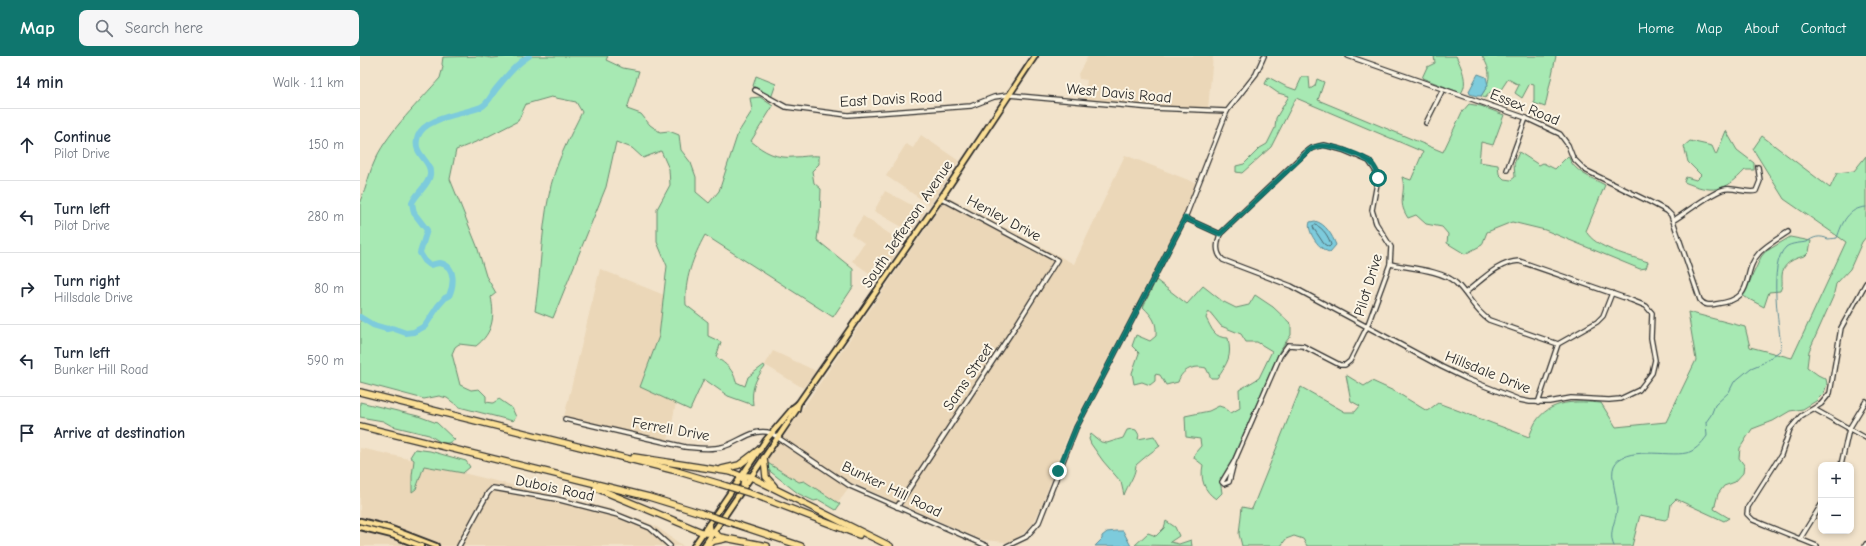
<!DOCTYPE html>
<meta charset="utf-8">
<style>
:root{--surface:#fff;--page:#f6f6f7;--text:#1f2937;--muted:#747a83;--line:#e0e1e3;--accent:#0f766e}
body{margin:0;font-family:"Comic Neue",sans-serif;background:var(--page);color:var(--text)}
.controls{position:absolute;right:12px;bottom:12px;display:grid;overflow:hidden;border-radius:8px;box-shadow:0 2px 6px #0003}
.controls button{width:36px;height:36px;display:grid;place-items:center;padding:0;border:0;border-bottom:1px solid var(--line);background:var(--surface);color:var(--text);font:20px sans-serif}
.stop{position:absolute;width:12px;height:12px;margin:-9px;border:3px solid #0f766e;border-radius:50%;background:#fff}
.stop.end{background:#0f766e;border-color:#fff;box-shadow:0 1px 4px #0008}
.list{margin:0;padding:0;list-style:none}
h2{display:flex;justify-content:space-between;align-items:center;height:52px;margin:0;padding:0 16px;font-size:17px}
h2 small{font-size:13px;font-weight:400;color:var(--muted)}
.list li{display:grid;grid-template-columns:26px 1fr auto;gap:12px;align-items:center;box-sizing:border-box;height:72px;padding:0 16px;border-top:1px solid var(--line)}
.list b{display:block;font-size:15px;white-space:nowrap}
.list p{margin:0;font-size:13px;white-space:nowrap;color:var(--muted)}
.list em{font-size:13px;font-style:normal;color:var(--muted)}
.icon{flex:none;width:22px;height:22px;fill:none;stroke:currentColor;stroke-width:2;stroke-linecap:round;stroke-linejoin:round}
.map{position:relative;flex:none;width:1506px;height:490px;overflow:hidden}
header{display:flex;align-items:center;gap:24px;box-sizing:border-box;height:56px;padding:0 20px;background:var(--accent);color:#fff}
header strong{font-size:19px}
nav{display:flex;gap:22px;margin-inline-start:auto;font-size:14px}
.search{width:280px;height:36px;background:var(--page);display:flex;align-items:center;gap:10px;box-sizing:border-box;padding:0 14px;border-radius:8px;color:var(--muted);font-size:15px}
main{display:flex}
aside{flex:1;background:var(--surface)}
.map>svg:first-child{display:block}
</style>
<header>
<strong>Map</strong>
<div class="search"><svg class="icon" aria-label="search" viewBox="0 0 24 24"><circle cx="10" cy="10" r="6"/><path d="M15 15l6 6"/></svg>Search here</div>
<nav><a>Home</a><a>Map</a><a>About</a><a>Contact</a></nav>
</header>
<main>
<aside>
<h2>14 min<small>Walk · 1.1 km</small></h2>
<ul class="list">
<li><svg class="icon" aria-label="ahead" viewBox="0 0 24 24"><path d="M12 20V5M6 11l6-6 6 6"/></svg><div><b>Continue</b><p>Pilot Drive</p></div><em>150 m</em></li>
<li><svg class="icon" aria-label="left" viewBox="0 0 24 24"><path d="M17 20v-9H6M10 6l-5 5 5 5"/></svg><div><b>Turn left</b><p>Pilot Drive</p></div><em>280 m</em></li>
<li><svg class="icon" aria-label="right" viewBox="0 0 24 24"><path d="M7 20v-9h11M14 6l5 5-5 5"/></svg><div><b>Turn right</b><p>Hillsdale Drive</p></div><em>80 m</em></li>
<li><svg class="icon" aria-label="left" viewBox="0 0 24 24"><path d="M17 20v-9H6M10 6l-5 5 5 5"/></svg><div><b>Turn left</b><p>Bunker Hill Road</p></div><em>590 m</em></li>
<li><svg class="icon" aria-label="arrive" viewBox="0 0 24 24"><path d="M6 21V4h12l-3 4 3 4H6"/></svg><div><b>Arrive at destination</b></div></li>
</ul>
</aside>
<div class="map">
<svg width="1506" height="490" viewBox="0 0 1506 490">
<rect width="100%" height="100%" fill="#f2e3cb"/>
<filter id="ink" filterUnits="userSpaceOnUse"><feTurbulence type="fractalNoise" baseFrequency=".025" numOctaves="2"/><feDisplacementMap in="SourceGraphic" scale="8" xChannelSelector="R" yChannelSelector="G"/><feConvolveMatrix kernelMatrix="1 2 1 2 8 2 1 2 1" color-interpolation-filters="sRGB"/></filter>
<g filter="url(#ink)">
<g fill="#ebd7b8">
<polygon points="728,0 853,0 848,53 724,45 727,24 719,23 718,18"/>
<polygon points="561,79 599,105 570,149 526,120 546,88 553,92"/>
<polygon points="765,99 836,127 820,166 710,375 680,453 674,466 666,475 656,483 646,486 622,484 492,427 478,446 444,425 439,426 406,406 587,141 714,208"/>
<polygon points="525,135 565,156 551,176 514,155"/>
<polygon points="503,160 543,187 519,224 492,205 504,187 491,178"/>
<polygon points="240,213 304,239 299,280 280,331 316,347 308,385 204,361"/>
<polygon points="413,295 456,315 443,332 405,309"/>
<polygon points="0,392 54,404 52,420 52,435 56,433 64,410 103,417 251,453 279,463 297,471 323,490 0,490"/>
</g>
<g fill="#a7e9b3" stroke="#698a6f">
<path d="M119,0L132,2L151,0H248L246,4L263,12L279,15L267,53L281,58L290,69L300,76L309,75L319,79L321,94L331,107L336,121V136L349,147L359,135L378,77L392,55L390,42L400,41L413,50L391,85C404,96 417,103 434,101C443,101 450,99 459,100V108L452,115L454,127L461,133L460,161L457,184L493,213V231L473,261L345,179C333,201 324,224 326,249L348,266V280L361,286L356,301C367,309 373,313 376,326L385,330L388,321L404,309L405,311C395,323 391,333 393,349L368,340L344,323L330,354L280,331L299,280L307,210L297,186V153L310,129L309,113L301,95L283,102L272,92L256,86L246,131L193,262L175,255C181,216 181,177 189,139C194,110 209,82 222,56L216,46L191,41L166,48L158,65L123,83L96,94L90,123L117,190L126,220L136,237L131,241C135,261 133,277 116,290L99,288L95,291L92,298L100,329L111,334L119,333L126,340V346L133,347L139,343L152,352L156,361L153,365L99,351L87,342L79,340L64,343L0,326V145C7,132 9,115 16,102C29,75 60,45 80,22L83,11L82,8L83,1Z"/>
<path d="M1074,0H1096C1101,10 1109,27 1101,37L1062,22L1067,11L1075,7Z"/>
<path d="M1122,0H1196L1185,51L1174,47V28L1170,27L1162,42L1155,37L1159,29L1148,23L1138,38L1130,36L1125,42L1121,40C1131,25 1132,15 1122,0Z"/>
<polygon points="396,20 416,28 411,42 393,30"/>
<path d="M908,21L925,30L936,34L942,21H949L950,33L955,30L957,23L964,26L958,44L1083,96L1102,56L1109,48L1121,50L1144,59L1133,89L1121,86L1119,106L1138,109L1139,118L1144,123L1151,124L1155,121L1154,108L1159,96L1179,109L1183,107L1195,113L1208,100C1214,116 1230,121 1245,129L1226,175C1234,192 1271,200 1288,206L1286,212L1280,213L1185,174L1152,166L1127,176L1122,189L1105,198L1087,187L1088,178L1082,171L1066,168L1056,159L1048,162C1036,144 1047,138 1042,121L1051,124L1063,96L936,42L911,91L882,117L876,116V110L884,108L900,92L907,88L915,72L916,62L929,40L918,37L905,28Z"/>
<path d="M1366,75L1377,94L1394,107V114H1385C1364,137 1352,137 1324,126L1326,121L1336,124L1341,119L1328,106L1324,90L1330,85L1352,90L1356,99Z"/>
<path d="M1402,80L1470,132L1477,117L1494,115L1506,100V181L1502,186L1490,213L1476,228L1473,241L1449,295L1447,311L1458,319L1466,323L1467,328L1464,337L1456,345L1443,353L1430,355L1413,365L1392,373L1380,392L1379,402L1384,409L1383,417L1375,426L1364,430L1358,438L1354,453L1369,462L1364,465L1316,443L1311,448L1309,461L1305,464L1280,459L1272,490H947L943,483L934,480L926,483L921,490H882L879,478L882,451L892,453L941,331L985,356H995L1000,350L991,345L986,319L1004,330L1012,325L1036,336L1067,355L1078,347L1169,381C1171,376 1173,371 1175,367C1190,343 1217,345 1241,347L1256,371L1306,366L1336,304L1328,256L1385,271L1390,291L1432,302L1486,186L1424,143L1393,93Z"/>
<path d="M1430,181L1451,185L1449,196L1445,200C1435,202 1422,207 1422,220C1422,227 1423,229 1420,235L1409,236L1404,251L1383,240L1401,201L1405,196Z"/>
<path d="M796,224L827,248L843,230L862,245L876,252L889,249L895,239L913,251L931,268V279L920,294L872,404L860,424L862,437L856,443C844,435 840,423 843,409L834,402L835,397L841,390L840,383L826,381L825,360L849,355L859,350L865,352L871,357L880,352L879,334L899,322L912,295L897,286H886L881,278L861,270L849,255L846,262C852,273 854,282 868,282C872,301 868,306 857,322H851L846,312C834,309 822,313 818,326L806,329L800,319L795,318V325L790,329L782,326L774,328L772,317L779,297L772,290L776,279L790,285L796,280C797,266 793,261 783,251Z"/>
<polygon points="0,346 58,360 77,367 95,384 88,387 82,387 69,379 32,370 23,365 0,361"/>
<path d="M772,373L776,374L779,379L778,383L794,380L800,390C791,396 784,402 776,409C775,421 768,428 764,439L761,426L743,405L731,388L729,383L731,378L741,386L747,387L763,382L767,374Z"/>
<polygon points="55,393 70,395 106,405 110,411 103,417 64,410 56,433 52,436 52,420 54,404 50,401"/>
<polygon points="406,406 439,426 444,425 480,448 476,454 459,444 454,445 439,438 407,413"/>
<polygon points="806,465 815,471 819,480 810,486 819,488 831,484 832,490 775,489 788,477 796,480 804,472"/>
</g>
<g fill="#7dcbdc" stroke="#5c8b95">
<polygon points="1118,18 1126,21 1128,29 1121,40 1117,40 1110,38 1109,35"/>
<path d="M955,165C966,168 972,179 976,189L970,196C960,195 946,175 950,166Z"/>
<polygon points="756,475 763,475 771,490 735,490 742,483 742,480 747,476"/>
</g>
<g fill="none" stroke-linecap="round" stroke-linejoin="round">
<path stroke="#4c6b72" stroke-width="1" d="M956,169C963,172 969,181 971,189L969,191L964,188L954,173L953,170Z"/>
<path stroke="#5c8b95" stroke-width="1" d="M1254,490C1247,476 1258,463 1257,449C1256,437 1250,419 1254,410C1263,389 1309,401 1326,397C1334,396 1342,387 1347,380L1346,366L1351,359L1355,349L1369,336L1374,326L1391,312L1403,307L1421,294C1420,271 1407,208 1426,191C1431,187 1441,187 1447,186C1453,181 1460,179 1468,183L1477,182C1482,167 1488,152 1506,151"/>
<path stroke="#7dcbdc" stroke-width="6" d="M0,261L13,269L27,273L32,272L46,277L54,276L65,270L78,250L85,242L89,240C94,229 96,210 80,207C77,207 72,209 70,209L65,205L60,197L67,174L54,157L52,147C56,137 69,129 70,119C72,103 51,99 58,80C65,61 105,58 121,51C129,47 131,39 136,33C146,21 156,8 169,0"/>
<g stroke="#2b2b2b" stroke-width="6">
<g id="minor">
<path d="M988,0L1166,62L1200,78L1208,89L1213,102L1225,114L1292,147L1307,155L1311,159L1340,244C1345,250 1349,249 1356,248C1399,243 1379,218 1400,196C1408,188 1419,182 1428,176"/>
<polyline points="395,34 426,51 488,59 611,50 634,41 648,39 792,52 867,55"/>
<polyline points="1066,67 1083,33"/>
<polyline points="1147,114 1166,62"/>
<path d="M825,162L860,178C857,188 855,196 863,204L931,230L1082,311L1107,323L1160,344L1170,346H1189L1211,342L1249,344L1260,343L1279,334L1292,317L1295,304L1291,282L1292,257L1286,250L1271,244L1159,205C1138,206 1121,225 1105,237"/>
<path d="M1314,164C1326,157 1353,135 1365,133C1375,131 1387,138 1396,135L1400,125L1398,111"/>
<polyline points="860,178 945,97 952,92 964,89 983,94 1009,105 1017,117 1018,122 1012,154 1016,167 1031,191 1030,208 1007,271 990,305 985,309 980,309 943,290 928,289 920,300 874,406 862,426 864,428 869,426 874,406"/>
<path d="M1030,208C1048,212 1083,214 1096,227C1108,238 1114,254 1129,264L1198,288"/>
<polyline points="1178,347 1198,288 1237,266 1243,260 1252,237"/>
<polyline points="1454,353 1506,382"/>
<path d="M205,363L325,391C337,392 350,394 362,391C379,387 393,371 411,377L490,430L627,490"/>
<polyline points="1481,409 1489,373 1506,345"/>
<polyline points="537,451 657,268 697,204 581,142"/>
<polyline points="1440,483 1461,449"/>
<polyline points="99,490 128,437 133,432 196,443 258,459 290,472 310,490"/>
<polyline points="647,490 666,481 679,466 716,372 825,162 867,55 896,18 904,0"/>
<polyline points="1457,490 1393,464 1387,458 1388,451 1421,399 1430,373 1441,360 1461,348 1470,337 1481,272 1506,227"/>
<polyline points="1505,490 1506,488"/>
</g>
</g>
<g stroke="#2b2b2b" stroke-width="8">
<g id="major">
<polyline points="0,465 29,472 76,490"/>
<polyline points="0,471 32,479 61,490"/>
<polyline points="334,490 406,384 434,351 438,348 581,142 675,0"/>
<polyline points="344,490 437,353 438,348"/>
</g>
</g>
<g stroke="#2b2b2b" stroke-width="8">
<g id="highway">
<polyline points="0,336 313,414 360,428"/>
<polyline points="0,370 289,441 341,457"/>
<polyline points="274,401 371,416 381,420 389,420 530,490"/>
<polyline points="404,402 406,421 414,430"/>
<polyline points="362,413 379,409 400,393"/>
<polyline points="381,420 384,424 383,432"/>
<polyline points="236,432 344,477 353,477"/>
<polyline points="395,439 499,479"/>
<polyline points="375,468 441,490"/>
<polyline points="349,469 350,474 360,481 407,490"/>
<polyline points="346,490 354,485 364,483"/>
</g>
</g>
<use href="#minor" stroke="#fcf5e5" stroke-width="3.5"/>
<use href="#major" stroke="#fbdf96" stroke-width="4.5"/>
<use href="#highway" stroke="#fbdf96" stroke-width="5.5"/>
<g stroke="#2b2b2b" stroke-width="8" stroke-linecap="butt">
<g id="highway-bridge">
<polyline points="360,428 395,439"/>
<polyline points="341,457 375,468"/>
</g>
</g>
<use href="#highway-bridge" stroke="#fbdf96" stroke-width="5.5"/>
</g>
</g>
<g fill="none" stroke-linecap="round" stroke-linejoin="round" filter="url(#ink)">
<path stroke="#0f766e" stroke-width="5" d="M698,415L716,372L825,162L860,178L945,98C949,94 953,91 959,90C970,88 1004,99 1012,108C1015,111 1017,116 1018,122"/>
</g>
<g text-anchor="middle" stroke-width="4" stroke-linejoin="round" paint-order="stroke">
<g font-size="15" fill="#2b2b2b" stroke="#fcf5e5">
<text transform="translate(759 37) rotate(5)" y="5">West Davis Road</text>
<text transform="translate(531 43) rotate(-3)" y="5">East Davis Road</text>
<text transform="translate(1165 51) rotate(22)" y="5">Essex Road</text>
<text transform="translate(644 162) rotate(28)" y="5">Henley Drive</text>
<text transform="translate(547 168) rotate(-56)" y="5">South Jefferson Avenue</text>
<text transform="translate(1008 229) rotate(-73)" y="5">Pilot Drive</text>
<text transform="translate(1128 316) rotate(22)" y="5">Hillsdale Drive</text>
<text transform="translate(608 321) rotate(-56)" y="5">Sams Street</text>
<text transform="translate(311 373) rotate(10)" y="5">Ferrell Drive</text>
<text transform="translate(195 432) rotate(12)" y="5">Dubois Road</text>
<text transform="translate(532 433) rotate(26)" y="5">Bunker Hill Road</text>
</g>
</g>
</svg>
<div class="controls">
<button>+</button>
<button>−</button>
</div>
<div class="stop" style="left:1018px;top:122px"></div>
<div class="stop end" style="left:698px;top:415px"></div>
</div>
</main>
